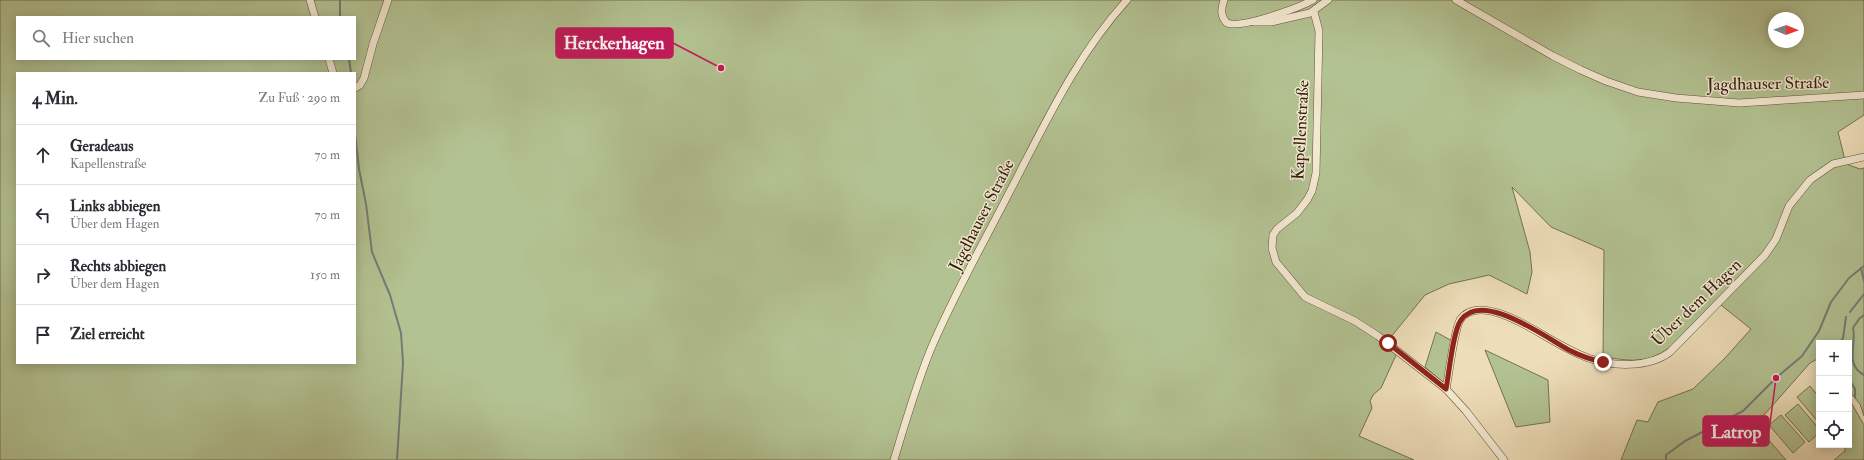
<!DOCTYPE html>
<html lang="de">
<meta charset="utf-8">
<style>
:root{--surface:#fff;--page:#f2f2f3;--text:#2b2b33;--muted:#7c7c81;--line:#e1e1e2}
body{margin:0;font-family:"IM FELL Double Pica",serif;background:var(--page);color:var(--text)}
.controls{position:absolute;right:12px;bottom:12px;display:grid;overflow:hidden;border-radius:0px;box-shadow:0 2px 10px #0003}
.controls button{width:36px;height:36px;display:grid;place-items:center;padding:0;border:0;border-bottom:1px solid var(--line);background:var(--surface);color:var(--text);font:20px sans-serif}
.compass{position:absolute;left:1768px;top:12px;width:36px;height:36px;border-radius:50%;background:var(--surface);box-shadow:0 2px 10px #0003;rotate:91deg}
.stop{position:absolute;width:12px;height:12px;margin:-9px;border:3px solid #8f2418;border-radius:50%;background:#fff}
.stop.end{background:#8f2418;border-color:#fff;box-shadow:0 1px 4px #0008}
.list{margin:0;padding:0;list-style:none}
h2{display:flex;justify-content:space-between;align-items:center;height:52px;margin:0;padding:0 16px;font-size:17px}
h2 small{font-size:13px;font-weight:400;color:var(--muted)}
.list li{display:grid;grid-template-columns:26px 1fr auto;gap:12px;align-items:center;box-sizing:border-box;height:60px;padding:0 16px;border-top:1px solid var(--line)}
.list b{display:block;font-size:15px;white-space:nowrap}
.list p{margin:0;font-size:13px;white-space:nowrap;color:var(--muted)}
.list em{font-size:13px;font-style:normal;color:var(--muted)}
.icon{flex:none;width:22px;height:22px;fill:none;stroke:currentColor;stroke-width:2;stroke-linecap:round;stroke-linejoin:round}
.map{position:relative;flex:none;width:1864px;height:460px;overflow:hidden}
.search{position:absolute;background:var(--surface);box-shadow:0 2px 10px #0003;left:16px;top:16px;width:340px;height:44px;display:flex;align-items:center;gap:10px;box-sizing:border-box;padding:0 14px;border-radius:0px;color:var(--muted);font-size:15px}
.panel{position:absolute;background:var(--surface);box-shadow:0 2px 10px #0003;left:16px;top:72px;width:340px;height:292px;border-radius:0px}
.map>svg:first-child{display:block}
</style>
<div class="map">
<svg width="1864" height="460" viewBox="0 0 1864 460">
<rect width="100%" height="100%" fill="#edddb8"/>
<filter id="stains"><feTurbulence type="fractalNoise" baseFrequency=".005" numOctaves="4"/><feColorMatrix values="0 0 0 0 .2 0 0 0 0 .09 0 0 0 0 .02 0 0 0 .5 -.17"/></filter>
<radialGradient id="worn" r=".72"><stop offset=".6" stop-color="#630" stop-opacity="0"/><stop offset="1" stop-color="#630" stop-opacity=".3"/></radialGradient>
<g fill="#b3c292" stroke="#747252" fill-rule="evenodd">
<path d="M0,0H1864V115L1838,132L1846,164L1860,169L1864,168V416L1860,404L1849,391V343H1819V358L1810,363L1764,415L1759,417L1754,423L1786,460H1621L1637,420L1648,422L1658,402L1693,389L1725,358L1751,329L1716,301C1701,316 1669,355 1649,359C1635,362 1618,359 1603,357L1604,250L1551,227L1512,187L1530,252L1532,272L1527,294L1489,275L1449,284L1425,295L1386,343L1397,353L1381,388L1373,395L1370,401L1372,408L1359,436L1414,460H0ZM17,17H355V59H17ZM1774,18H1798V42H1774ZM17,73H355V363H17Z"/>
<polygon points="1436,332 1452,341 1444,383 1425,367"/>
<polygon points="1485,350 1548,380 1550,422 1516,427"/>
<polygon points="1810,386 1819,397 1819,423 1797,397"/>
<polygon points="1849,399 1864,425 1864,460 1834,460 1845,451 1845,445 1849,445"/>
<polygon points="1798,404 1819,429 1819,433 1809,442 1785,415"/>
<polygon points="1781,415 1805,442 1793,453 1769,425"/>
</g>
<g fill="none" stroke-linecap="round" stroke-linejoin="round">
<g stroke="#747c76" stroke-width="2">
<polyline points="340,17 340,0"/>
<polyline points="349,59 351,73"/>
<polyline points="355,134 359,169 366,204 372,252 390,295 401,333 403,363 397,460"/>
<polyline points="1861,268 1864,281"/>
<polyline points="1850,312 1864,294"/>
<path d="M1864,315L1859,319L1853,328C1857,345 1844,364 1864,375"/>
<polyline points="1840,343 1843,338 1846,317"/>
<polyline points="1849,379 1855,389 1855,397"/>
<polyline points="1666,460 1666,455 1685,441 1743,411 1776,378 1802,356 1819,331 1831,302 1849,278 1864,266"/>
</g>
<g stroke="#63503b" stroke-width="8">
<g id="street">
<polyline points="310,0 315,17"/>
<path d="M1224,0C1221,9 1220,16 1227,23C1241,29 1298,8 1313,0"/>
<polyline points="1456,0 1553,56 1581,70 1606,81 1638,92 1676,98 1739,103 1864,95"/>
<polyline points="1314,12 1319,31 1316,173 1312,191 1307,200 1297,213 1277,229 1273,235 1272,248 1276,262 1305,297 1355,321 1378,336 1446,389 1466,411 1504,460"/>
<polyline points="1254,22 1271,22 1310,13 1328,0"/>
<polyline points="329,59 333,73"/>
<polyline points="355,88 360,85 364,78 373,44 388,0"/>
<path d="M1446,389C1449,375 1454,330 1460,320C1478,293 1531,328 1550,339C1562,346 1575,353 1588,358C1613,367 1649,368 1670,352L1765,255L1776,239L1789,206L1810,180L1833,164L1864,157"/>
<path d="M894,460C905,423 916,386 930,351C953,296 983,244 1010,191C1045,124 1076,56 1127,0"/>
</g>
</g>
<use href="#street" stroke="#f3e9d1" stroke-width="7"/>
</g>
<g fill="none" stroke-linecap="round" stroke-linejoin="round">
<path stroke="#8f2418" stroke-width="5" d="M1388,343L1446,389C1449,374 1453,330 1461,320C1482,289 1549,340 1571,351C1581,356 1592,360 1603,362"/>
</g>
<g text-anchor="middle" stroke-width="3" stroke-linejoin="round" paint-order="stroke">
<g font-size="17" fill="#352111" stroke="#f3e9d1">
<text transform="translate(1768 83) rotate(-1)" y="6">Jagdhauser Straße</text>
<text transform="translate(1300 130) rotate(-87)" y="6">Kapellenstraße</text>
<text transform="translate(981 215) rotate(-63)" y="6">Jagdhauser Straße</text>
<text transform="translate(1696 302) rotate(-44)" y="6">Über dem Hagen</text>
</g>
</g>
<path fill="none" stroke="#c2185b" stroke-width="1.5" d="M721 68L673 43M1776 378L1769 431"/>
<g fill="#c2185b" stroke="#f3e9d1" stroke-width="1.5">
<circle cx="721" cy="68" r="4"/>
<circle cx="1776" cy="378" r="4"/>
</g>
<g fill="#c2185b" stroke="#c2185b" stroke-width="1.5">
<rect x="556" y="28" width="117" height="30" rx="4"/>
<rect x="1703" y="416" width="66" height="30" rx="4"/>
</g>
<g font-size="18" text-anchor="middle" font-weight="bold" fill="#fff">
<text x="614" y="49">Herckerhagen</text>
<text x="1736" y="438">Latrop</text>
</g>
<rect width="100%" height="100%" filter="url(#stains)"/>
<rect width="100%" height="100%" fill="url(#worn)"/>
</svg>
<div class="controls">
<button>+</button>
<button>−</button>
<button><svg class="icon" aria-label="locate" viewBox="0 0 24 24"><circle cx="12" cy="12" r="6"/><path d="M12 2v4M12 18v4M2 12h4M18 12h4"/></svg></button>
</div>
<svg class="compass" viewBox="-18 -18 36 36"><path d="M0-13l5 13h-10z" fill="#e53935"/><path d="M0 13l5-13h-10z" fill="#7c7c81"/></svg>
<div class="stop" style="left:1388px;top:343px"></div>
<div class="stop end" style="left:1603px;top:362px"></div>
<div class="search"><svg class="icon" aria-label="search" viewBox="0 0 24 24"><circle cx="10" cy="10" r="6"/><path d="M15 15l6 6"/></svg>Hier suchen</div>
<section class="panel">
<h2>4 Min.<small>Zu Fuß · 290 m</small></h2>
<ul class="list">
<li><svg class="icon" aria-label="ahead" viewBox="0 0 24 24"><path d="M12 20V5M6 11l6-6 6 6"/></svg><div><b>Geradeaus</b><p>Kapellenstraße</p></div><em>70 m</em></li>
<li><svg class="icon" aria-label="left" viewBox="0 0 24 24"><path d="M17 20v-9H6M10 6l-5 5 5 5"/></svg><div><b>Links abbiegen</b><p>Über dem Hagen</p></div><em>70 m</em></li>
<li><svg class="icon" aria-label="right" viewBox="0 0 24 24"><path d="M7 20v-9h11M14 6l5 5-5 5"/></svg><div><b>Rechts abbiegen</b><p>Über dem Hagen</p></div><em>150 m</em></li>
<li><svg class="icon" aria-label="arrive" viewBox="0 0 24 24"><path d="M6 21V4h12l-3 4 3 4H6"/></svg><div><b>Ziel erreicht</b></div></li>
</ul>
</section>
</div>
